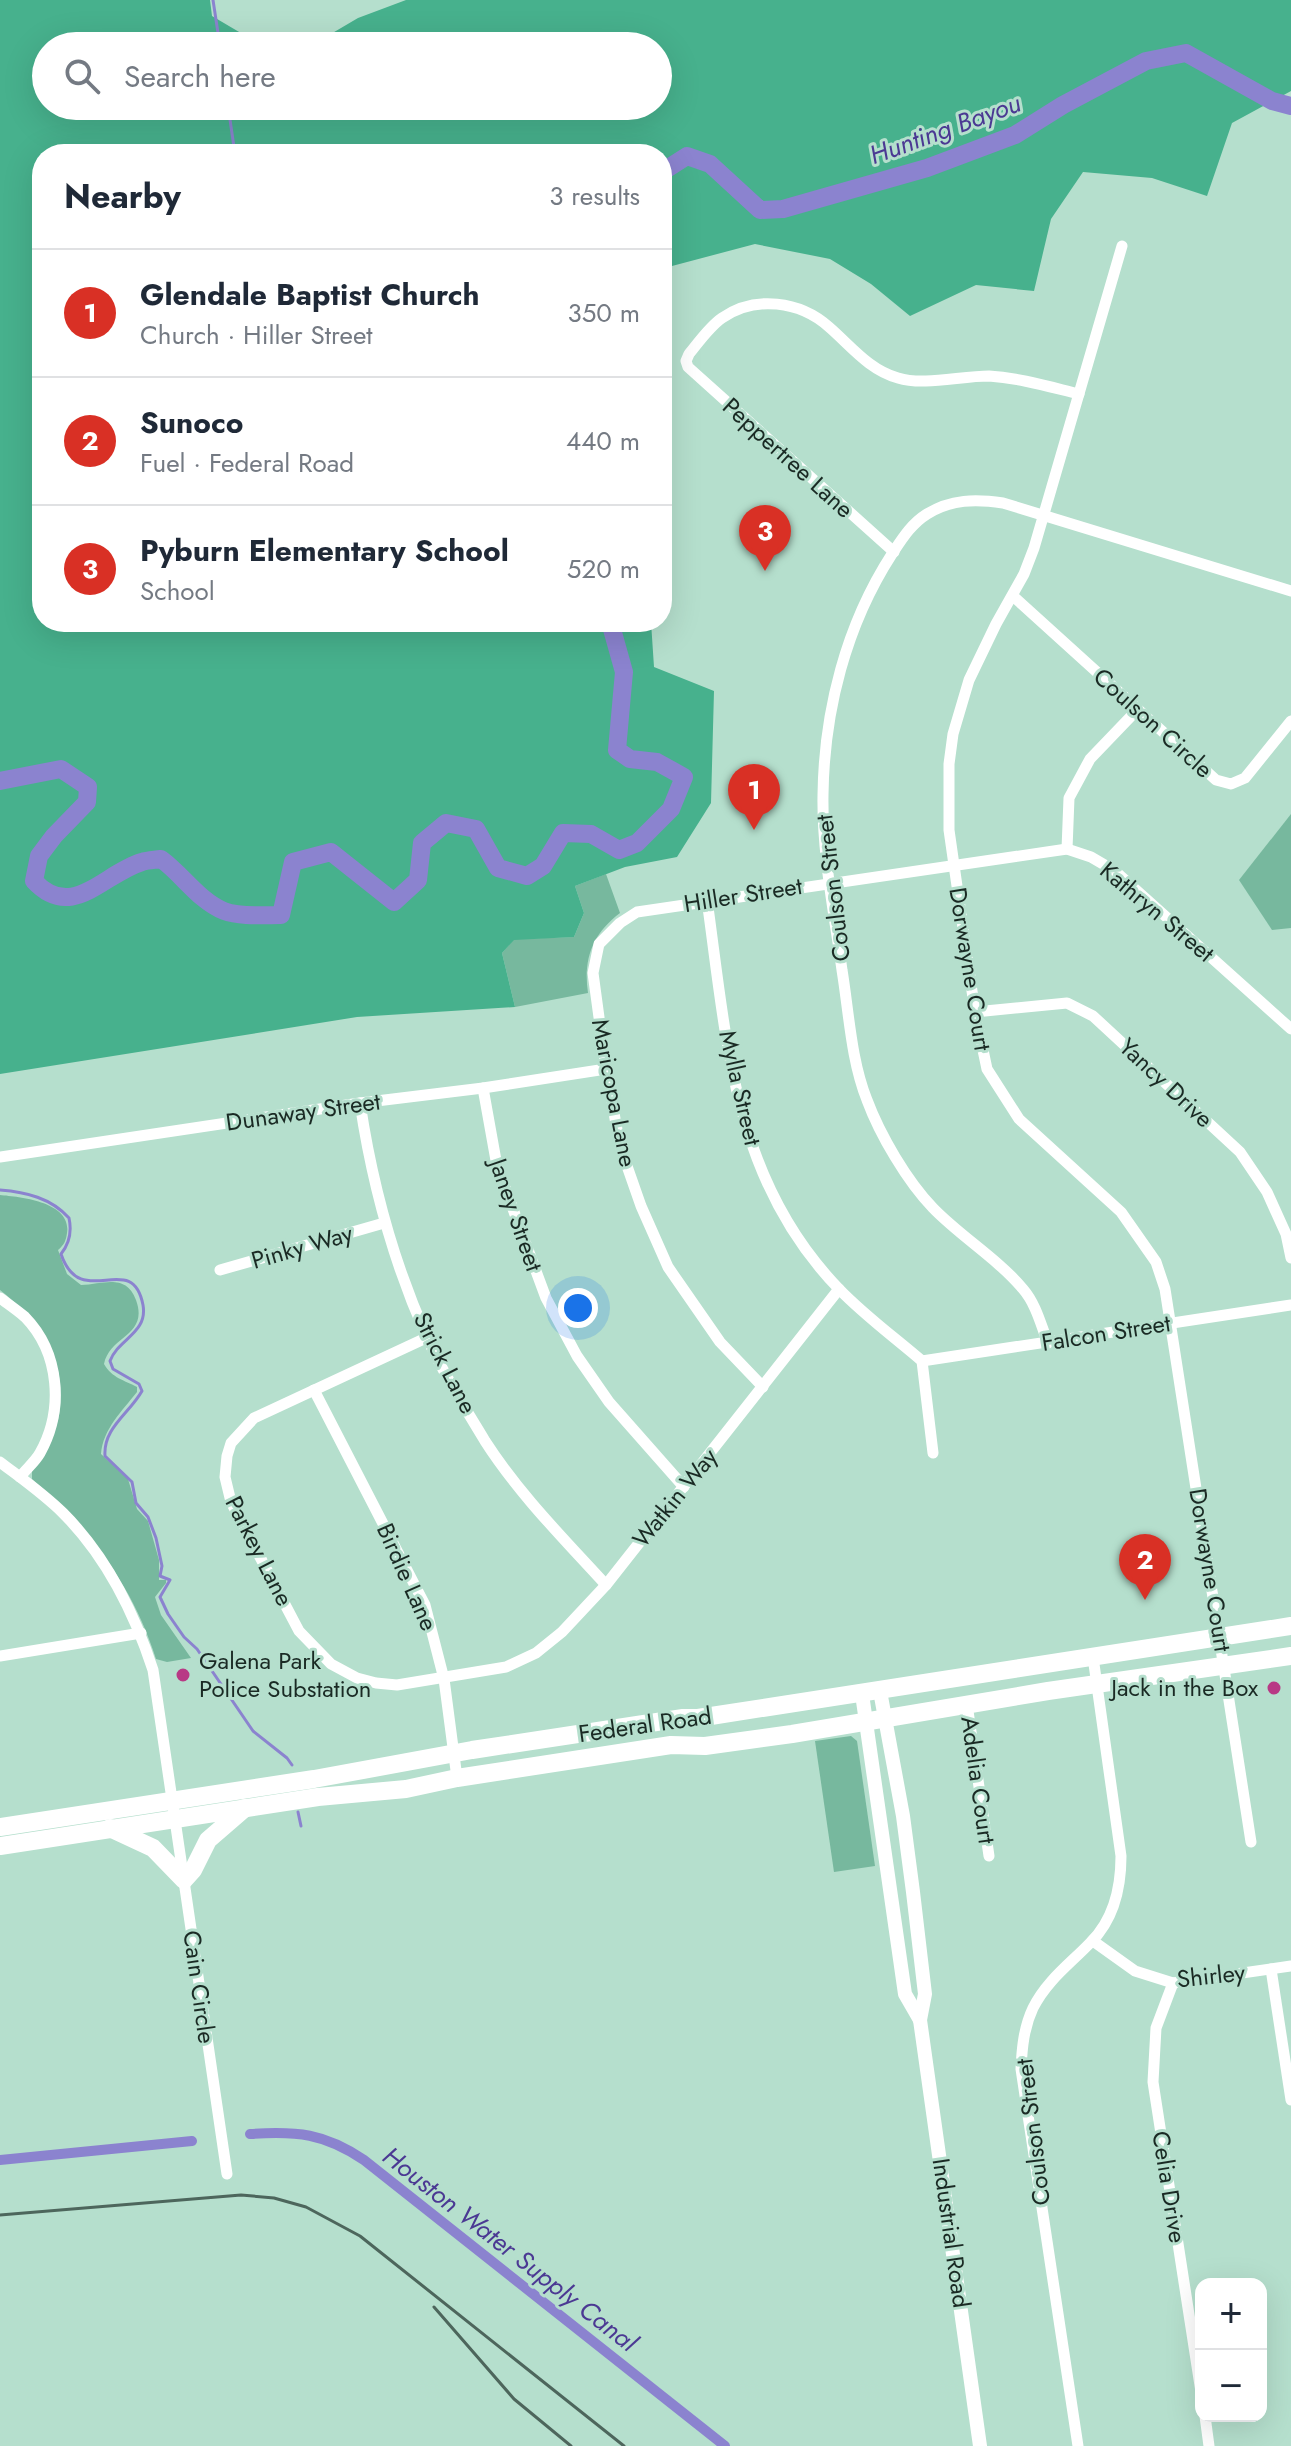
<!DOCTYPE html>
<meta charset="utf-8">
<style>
:root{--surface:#fff;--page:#f2f2f3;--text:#1f2937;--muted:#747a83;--line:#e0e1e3;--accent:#d93025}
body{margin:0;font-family:Jost,sans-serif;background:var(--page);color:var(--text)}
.controls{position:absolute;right:24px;bottom:24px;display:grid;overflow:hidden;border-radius:16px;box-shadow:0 8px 32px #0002}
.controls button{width:72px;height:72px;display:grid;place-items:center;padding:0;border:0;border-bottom:2px solid var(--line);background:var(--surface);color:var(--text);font:40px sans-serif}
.you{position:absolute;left:578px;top:1308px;width:28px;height:28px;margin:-20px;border:6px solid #fff;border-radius:50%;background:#1a73e8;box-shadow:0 0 0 12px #1a73e833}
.badge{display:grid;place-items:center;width:52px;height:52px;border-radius:50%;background:var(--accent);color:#fff;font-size:26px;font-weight:700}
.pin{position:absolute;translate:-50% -66px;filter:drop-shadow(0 2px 4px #0008)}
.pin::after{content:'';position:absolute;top:42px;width:28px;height:24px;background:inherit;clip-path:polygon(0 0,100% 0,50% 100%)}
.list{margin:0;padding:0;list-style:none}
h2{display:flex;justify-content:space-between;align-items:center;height:104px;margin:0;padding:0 32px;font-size:34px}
h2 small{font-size:26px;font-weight:400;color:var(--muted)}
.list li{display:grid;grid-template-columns:52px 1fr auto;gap:24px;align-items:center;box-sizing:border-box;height:128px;padding:0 32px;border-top:2px solid var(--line)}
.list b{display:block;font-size:30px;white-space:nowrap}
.list p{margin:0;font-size:26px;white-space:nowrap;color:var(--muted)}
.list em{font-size:26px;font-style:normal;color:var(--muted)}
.icon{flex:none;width:44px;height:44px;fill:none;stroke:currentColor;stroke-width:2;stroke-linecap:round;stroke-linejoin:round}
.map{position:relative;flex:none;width:1291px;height:2446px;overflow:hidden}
.search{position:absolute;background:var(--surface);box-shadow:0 8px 32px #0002;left:32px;top:32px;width:640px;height:88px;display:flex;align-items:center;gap:20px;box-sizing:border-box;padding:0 28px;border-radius:44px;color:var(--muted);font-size:30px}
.panel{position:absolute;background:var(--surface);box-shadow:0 8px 32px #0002;left:32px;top:144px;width:640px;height:488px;border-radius:32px}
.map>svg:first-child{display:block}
</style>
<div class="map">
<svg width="1291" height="2446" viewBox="0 0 1291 2446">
<rect width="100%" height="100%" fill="#b5dfcd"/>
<g fill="#77b89e">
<polygon points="1291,814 1291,928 1272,930 1239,880"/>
<path d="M606,874L620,913C592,934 583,960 588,993L515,1007L502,953L514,939L574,937L584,913L575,886Z"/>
<path d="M0,1195C21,1197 72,1202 67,1233C66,1241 64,1245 58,1250L67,1274L81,1285C104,1284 126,1273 136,1300C149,1336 110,1335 104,1364C112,1378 124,1380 137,1387V1392C122,1411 103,1429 101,1454L128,1479L137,1509L148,1521L159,1560V1580H166V1583L155,1597L161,1615L191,1658L167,1662L156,1659C133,1586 89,1528 32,1479V1471C41,1455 53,1437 58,1420C71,1366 40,1321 0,1290Z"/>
<polygon points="851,1736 857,1741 875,1866 834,1872 815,1741"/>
</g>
<path fill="#47b18d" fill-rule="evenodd" d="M0,0H210L212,16L251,39L324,38L358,18L406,0H1291V91L1232,123L1207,196L1152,178L1083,172L1051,219L1034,291L976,285L910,316L871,284L830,259L755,244L672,266L662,275V154H42V622H651L654,667L714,691L711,803L677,857L625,867L575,886L584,913L574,937L514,940L502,953L515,1007L357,1017L0,1074ZM46,46H658V106H46Z"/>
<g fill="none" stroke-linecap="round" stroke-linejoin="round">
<g stroke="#8b83cf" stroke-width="3">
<polyline points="213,0 220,46"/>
<polyline points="228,106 235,154"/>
<path d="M0,1190C26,1192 51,1198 69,1218C72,1232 70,1243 61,1254C81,1313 132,1248 143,1305C148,1333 118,1339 110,1361L113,1369L139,1384L142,1391C129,1414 103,1428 105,1456L132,1482L136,1503L148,1517L156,1538L162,1566L160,1576L170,1580L160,1597L168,1614L184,1637L197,1649L253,1731L287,1758L292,1765"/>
<polyline points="298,1812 301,1826"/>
</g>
<g stroke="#8b83cf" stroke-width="10">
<path d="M250,2134C297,2131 324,2133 364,2160L725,2446"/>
<polyline points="0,2160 192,2141"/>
</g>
<g stroke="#8b83cf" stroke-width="18">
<polyline points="662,172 687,156 710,164 760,210 783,209 927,168 1015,135 1063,105 1146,61 1186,53 1272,101 1291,106"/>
<path d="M0,781L61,769L88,787L87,802L54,836L39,856L34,881C72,922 104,873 142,862C148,860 155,860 161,859C182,874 199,901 224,911C240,917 264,915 281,915L293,862L331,852L394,902L418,880L422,843L446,823L476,829L498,868L527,876L543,866L563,833L591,834L619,850L637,843L671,809L684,777L657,762L630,759L617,750L624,672L610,622"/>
</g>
<g stroke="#fff" stroke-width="11">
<polyline points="1122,246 1034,548 1024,574 996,624 969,680 953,734 949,764 949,830 975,1012 987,1069 1019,1119 1121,1212 1156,1262 1165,1289 1251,1842"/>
<path d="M894,552L688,367L686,361L689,354C699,342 709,327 722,318C755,295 800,301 829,327C851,346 869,370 898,378C924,386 960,376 989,376C1020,378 1050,387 1079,394"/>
<polyline points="1013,596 1216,780 1231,784 1245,778 1291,721"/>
<polyline points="1067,849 1069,798 1090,759 1137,710"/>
<path d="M707,900C727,1042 733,1180 839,1289C864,1315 894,1337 922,1361L933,1453"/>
<polyline points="975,1012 1067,1003 1093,1016 1240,1152 1267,1192 1286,1234 1291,1258"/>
<polyline points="483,1088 497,1166 546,1298 577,1356 609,1402 684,1487"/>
<path d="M360,1103C372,1183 393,1261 426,1335C439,1367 467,1411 485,1441C519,1494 564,1539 606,1585"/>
<polyline points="0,1157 360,1103 483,1088 606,1069"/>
<polyline points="220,1270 384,1223"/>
<path d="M0,1298C8,1304 17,1310 25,1317C60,1353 64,1410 40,1453C35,1462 26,1469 20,1477"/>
<polyline points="426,1338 254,1418 231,1443 227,1456 225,1477 231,1502 299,1631 331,1664 357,1678 376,1683 397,1685 506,1667 536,1653 562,1632 606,1585 839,1289"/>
<path d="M1048,1343C1041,1325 1036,1304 1023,1289C998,1259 960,1236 933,1208C907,1181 880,1135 867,1100C851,1060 849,1013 842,970C834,912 822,853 823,795C824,711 846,625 892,554C902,539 911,524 927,514C951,499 976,499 1003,503L1291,591"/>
<polyline points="922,1361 1291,1305"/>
<polyline points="763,1387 720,1342 668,1267 641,1206 620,1146 606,1069 593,973 599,944 620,923 637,912 1067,849 1091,857 1115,871 1291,1029"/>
<polyline points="314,1390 425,1605 444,1679 457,1778"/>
<path d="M0,1462C21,1478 44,1494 63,1513C107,1557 134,1612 153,1670L227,2174"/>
<polyline points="0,1656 141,1633"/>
<polyline points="967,1704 989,1856"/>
<polyline points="1093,1941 1135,1971 1173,1983 1291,1966"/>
<polyline points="1271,1969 1291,2100"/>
<polyline points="1173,1983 1156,2028 1153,2082 1201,2392"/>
<polyline points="1205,2416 1209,2446"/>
<path d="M1078,2446L1021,2069C1022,2047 1024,2027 1033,2008C1047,1980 1070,1964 1091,1942C1114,1919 1121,1887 1121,1856L1093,1657"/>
</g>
<g stroke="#fff" stroke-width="14">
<polyline points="880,1691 903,1816 913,1892 925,1994 920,2020 980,2446"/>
<polyline points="862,1694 905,1994 920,2020"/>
</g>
<g stroke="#fff" stroke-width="18">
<polyline points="0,1827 314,1779 472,1750 683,1718 698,1718 1291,1626"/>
<polyline points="110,1828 153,1848 184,1880 193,1870 208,1840 245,1808"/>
<polyline points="0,1846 318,1797 406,1789 457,1778 671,1745 705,1746 792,1734 1048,1691 1291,1656"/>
</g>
<g stroke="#4d665c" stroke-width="3">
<polyline points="0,2215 241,2195 274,2198 306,2207 360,2236 624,2446"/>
<polyline points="434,2307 514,2399 571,2446"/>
</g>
</g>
<g fill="#b83985" stroke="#b5dfcd" stroke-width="3">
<circle cx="183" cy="1675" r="8"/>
<circle cx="1274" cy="1688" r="8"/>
</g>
<g text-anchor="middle" stroke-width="6" stroke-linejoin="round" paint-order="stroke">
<g font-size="24" fill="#1a2a24" stroke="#b5dfcd">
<text transform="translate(788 458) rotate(42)" y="8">Peppertree Lane</text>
<text transform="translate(1153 723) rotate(42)" y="8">Coulson Circle</text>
<text transform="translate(833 888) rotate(-97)" y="8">Coulson Street</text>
<text transform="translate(743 895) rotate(-9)" y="8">Hiller Street</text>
<text transform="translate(1157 912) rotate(40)" y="8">Kathryn Street</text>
<text transform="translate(970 969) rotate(81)" y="8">Dorwayne Court</text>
<text transform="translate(1166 1083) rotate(43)" y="8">Yancy Drive</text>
<text transform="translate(740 1088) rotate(77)" y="8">Mylla Street</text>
<text transform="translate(614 1093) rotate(79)" y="8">Maricopa Lane</text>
<text transform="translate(303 1112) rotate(-8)" y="8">Dunaway Street</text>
<text transform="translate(516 1215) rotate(71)" y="8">Janey Street</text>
<text transform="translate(302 1247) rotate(-16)" y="8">Pinky Way</text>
<text transform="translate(1106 1333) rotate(-9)" y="8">Falcon Street</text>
<text transform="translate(445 1363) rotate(63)" y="8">Strick Lane</text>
<text transform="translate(675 1498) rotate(-51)" y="8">Watkin Way</text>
<text transform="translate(259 1551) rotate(63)" y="8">Parkey Lane</text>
<text transform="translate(1210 1570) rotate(81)" y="8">Dorwayne Court</text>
<text transform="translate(407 1577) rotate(66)" y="8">Birdie Lane</text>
<text transform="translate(645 1725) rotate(-8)" y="8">Federal Road</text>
<text transform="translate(978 1780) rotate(82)" y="8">Adelia Court</text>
<text transform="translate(1211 1976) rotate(-6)" y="8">Shirley</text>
<text transform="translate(199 1987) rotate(82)" y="8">Cain Circle</text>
<text transform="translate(1033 2132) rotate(-97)" y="8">Coulson Street</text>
<text transform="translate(1169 2187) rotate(81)" y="8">Celia Drive</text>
<text transform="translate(951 2233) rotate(82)" y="8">Industrial Road</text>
</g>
<g font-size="24" fill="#1a2a24" stroke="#b5dfcd" text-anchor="start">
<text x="199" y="1669">Galena Park<tspan x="199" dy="28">Police Substation</tspan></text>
<text x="1258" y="1696" text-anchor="end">Jack in the Box</text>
</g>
<g font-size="26" font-style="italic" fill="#4b3993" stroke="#b5dfcd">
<text transform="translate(945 129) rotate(-20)" y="9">Hunting Bayou</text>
<text transform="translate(510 2249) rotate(38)" y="9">Houston Water Supply Canal</text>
</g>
</g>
</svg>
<div class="controls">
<button>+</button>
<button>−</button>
</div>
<div class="you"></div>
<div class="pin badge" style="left:754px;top:830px">1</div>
<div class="pin badge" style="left:1145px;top:1600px">2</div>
<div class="pin badge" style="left:765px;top:571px">3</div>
<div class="search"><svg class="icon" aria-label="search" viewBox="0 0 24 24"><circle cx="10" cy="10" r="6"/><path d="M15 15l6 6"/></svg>Search here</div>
<section class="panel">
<h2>Nearby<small>3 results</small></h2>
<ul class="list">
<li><span class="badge">1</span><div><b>Glendale Baptist Church</b><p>Church · Hiller Street</p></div><em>350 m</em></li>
<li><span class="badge">2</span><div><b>Sunoco</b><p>Fuel · Federal Road</p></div><em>440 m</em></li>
<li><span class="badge">3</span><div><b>Pyburn Elementary School</b><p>School</p></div><em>520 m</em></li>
</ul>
</section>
</div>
